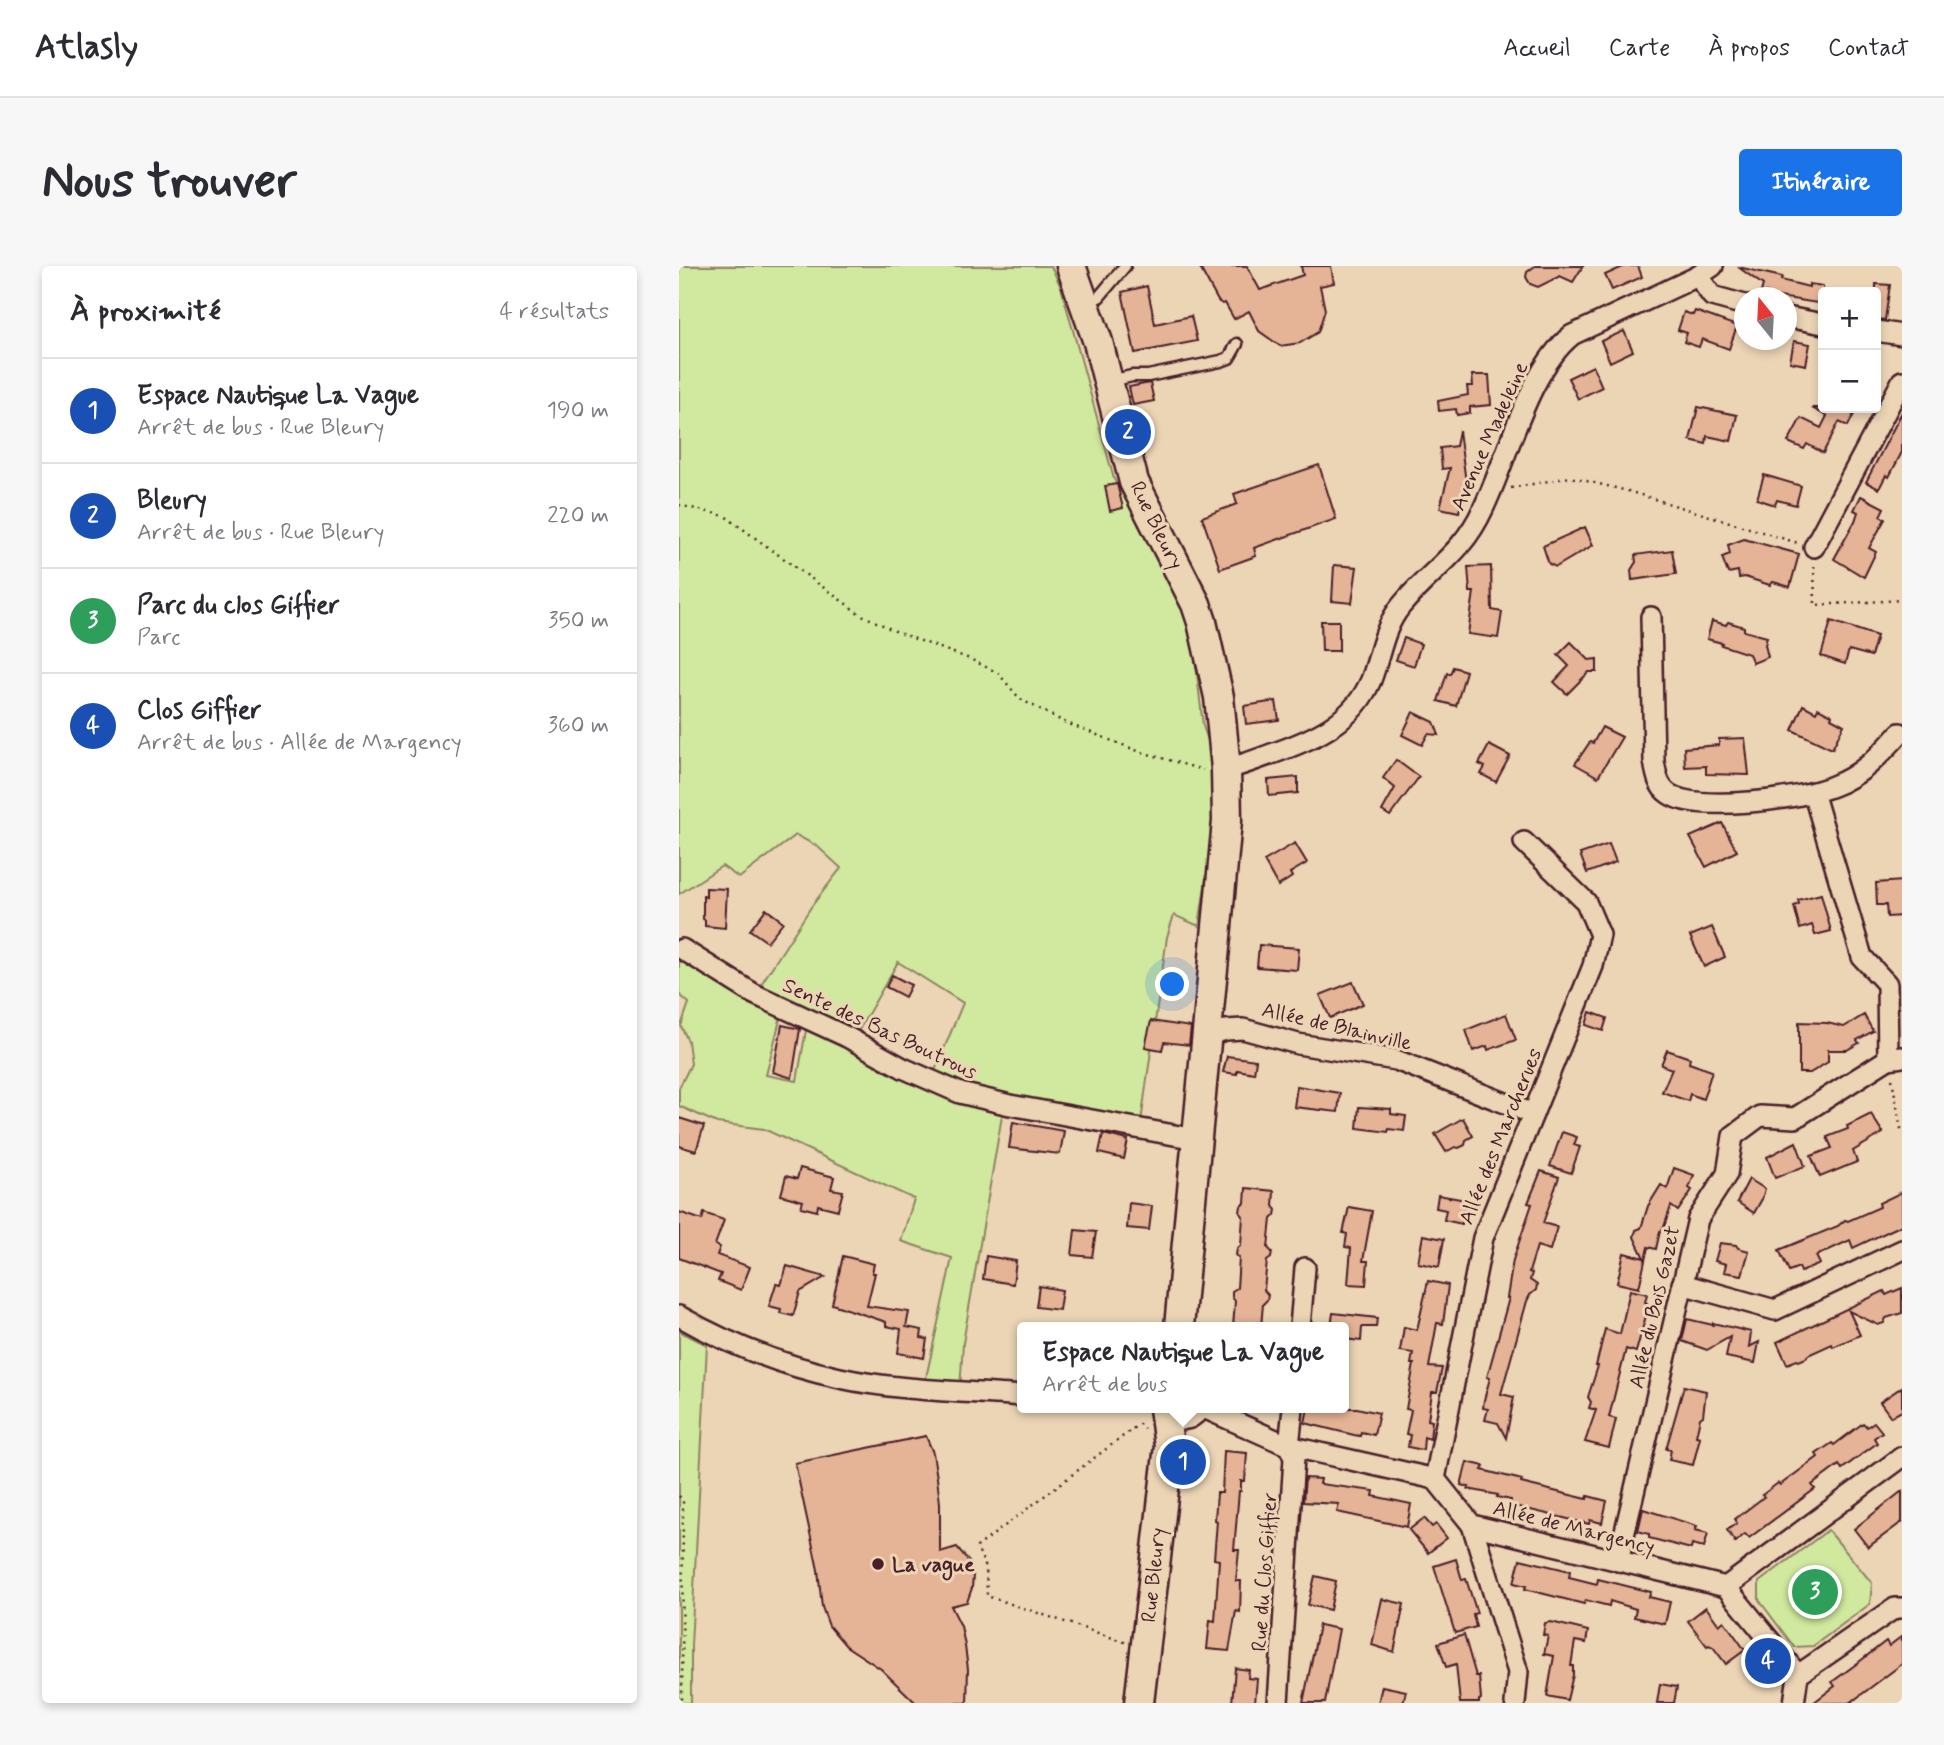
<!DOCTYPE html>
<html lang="fr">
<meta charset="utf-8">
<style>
:root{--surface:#fff;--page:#f7f7f7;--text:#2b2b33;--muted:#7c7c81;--line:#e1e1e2;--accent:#1a73e8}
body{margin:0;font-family:Mynerve,sans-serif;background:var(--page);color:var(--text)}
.controls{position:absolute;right:21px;top:21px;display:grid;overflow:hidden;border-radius:7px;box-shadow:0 4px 10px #0003}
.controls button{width:63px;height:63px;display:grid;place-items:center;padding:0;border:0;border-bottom:2px solid var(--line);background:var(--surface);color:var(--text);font:35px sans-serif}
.compass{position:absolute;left:1055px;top:21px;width:63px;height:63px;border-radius:50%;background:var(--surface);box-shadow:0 4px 10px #0003;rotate:342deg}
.you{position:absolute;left:494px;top:719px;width:24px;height:24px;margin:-18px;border:5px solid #fff;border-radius:50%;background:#1a73e8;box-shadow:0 0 0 10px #1a73e833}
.badge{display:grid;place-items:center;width:46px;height:46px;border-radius:50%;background:var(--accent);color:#fff;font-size:23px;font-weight:700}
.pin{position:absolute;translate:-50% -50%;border:4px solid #fff;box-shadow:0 2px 7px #0006}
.popup{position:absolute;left:338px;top:1056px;width:332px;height:91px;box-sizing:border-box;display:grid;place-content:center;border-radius:7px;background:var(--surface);filter:drop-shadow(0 2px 5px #0005);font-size:23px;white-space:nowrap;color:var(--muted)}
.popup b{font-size:26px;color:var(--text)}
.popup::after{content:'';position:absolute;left:50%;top:100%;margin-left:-14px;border:14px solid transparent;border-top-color:var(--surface)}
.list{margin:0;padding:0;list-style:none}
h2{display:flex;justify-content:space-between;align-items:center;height:91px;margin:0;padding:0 28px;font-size:30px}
h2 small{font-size:23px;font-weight:400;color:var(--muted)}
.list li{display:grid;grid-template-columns:46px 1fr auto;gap:21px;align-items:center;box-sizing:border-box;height:105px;padding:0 28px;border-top:2px solid var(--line)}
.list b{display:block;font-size:26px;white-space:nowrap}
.list p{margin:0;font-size:23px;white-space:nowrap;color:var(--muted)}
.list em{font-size:23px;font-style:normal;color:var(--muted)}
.map{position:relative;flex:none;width:1223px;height:1437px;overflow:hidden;border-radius:7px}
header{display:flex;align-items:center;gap:42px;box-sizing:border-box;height:98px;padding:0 35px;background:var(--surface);border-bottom:2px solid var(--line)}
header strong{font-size:33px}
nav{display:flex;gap:38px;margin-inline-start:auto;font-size:24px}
.intro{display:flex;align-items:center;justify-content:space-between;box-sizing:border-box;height:168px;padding:0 42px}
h1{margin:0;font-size:49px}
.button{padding:18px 32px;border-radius:7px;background:var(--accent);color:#fff;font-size:24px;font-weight:700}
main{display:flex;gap:42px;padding:0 42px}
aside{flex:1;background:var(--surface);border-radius:7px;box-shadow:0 4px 10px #0003}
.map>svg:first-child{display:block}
</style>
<header>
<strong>Atlasly</strong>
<nav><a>Accueil</a><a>Carte</a><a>À propos</a><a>Contact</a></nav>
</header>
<div class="intro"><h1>Nous trouver</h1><a class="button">Itinéraire</a></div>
<main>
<aside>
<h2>À proximité<small>4 résultats</small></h2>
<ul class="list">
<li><span class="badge" style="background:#1a4fb4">1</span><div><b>Espace Nautique La Vague</b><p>Arrêt de bus · Rue Bleury</p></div><em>190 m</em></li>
<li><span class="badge" style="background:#1a4fb4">2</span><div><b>Bleury</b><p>Arrêt de bus · Rue Bleury</p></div><em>220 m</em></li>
<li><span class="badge" style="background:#2e9e5b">3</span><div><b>Parc du clos Giffier</b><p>Parc</p></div><em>350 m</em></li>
<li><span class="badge" style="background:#1a4fb4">4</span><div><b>Clos Giffier</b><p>Arrêt de bus · Allée de Margency</p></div><em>360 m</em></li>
</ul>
</aside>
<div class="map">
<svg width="1223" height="1437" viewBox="0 0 1223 1437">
<rect width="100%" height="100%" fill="#ecd5b5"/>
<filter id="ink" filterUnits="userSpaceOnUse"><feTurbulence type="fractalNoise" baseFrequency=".0143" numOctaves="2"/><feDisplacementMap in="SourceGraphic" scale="14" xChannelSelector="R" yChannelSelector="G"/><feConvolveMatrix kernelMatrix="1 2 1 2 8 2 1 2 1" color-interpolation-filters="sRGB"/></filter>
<g filter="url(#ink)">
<g fill="#d0e99e" stroke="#8d8464" stroke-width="2" fill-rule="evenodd">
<path d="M0,0H372L382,21L435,213L497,321L512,356L524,460L542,511L520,660L495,649L488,671L461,863L325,838L284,1077L281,1124L244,1126L273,992L222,975L235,933L85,863L38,857L0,840V822L12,798L9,775L2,760L10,737L0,728V681L77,726L132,641L162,602L138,580L117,569L60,612L43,600L0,628ZM219,696L284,737L252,814L174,774ZM104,742L129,753L118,815L87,809Z"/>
<polygon points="0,1065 28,1079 12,1379 12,1437 0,1437"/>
<polygon points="1149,1264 1193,1317 1191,1338 1134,1380 1115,1381 1080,1334 1080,1316"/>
</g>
<g fill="#e5b496" stroke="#4a1f2b" stroke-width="2">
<polygon points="520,0 568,0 581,24 624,9 622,0 652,0 655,17 641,20 646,44 639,66 621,77 601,80 580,65 570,45 555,53 546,37 543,38 539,35"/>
<polygon points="856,0 904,0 894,16 881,10 859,21 851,18 847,11 848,6"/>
<polygon points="946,0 959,0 963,11 933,24 926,9"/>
<polygon points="1059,1 1103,11 1102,14 1130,21 1130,18 1144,20 1144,36 1139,35 1138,37 1088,29 1088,27 1082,26 1084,19"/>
<polygon points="1197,18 1211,19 1206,54 1197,53"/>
<polygon points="468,20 476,58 512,50 518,75 456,87 443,26"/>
<polygon points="1016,45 1058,60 1050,83 1023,73 1020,81 1005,76 1008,67 999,64 1005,46 1014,49"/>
<polygon points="945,65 954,85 931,96 922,75"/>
<polygon points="1115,75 1131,78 1127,99 1111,96"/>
<polygon points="914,100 923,121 899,133 889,112"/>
<polygon points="793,109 810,109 812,139 791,141 791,147 778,149 777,143 760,145 759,135 789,129 788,120 794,120"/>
<polygon points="471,117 475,135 454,139 450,121"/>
<polygon points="1019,141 1058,149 1052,175 1028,170 1027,178 1011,174"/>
<polygon points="1133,142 1167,142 1175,148 1169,160 1160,156 1144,187 1128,178 1125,183 1109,176 1122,152 1142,162 1148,150"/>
<polygon points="1223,146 1223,186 1210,211 1207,209 1200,223 1187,216"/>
<polygon points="780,165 787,216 780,246 761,242 771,202 763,203 761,182 777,180"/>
<polygon points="640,199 657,253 575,282 577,290 541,303 523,251 558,238 555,228"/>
<polygon points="1085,209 1122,220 1117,239 1098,234 1096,239 1078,233"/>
<polygon points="438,218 444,242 431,245 426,220"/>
<polygon points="1182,230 1205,242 1201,250 1206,253 1190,282 1197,286 1185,311 1155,293 1176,255 1179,246 1175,244"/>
<polygon points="906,261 914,279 877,301 870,298 864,280"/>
<polygon points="1065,273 1120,288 1111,321 1094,316 1091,319 1066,311 1060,312 1059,305 1049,307 1043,291 1051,288 1049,279"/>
<polygon points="993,284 997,308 953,314 952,304 957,296 956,289"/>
<polygon points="655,299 678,301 673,337 653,335"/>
<polygon points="812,300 813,344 823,346 819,372 789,368 795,326 791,326 789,301"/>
<polygon points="642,355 660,355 660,385 643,385"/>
<polygon points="1033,355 1047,359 1049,356 1065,361 1065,365 1088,371 1086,379 1089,391 1074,397 1070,388 1042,379 1043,377 1028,373"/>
<polygon points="1152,355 1198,370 1192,390 1170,384 1166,398 1142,390"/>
<polygon points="725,372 742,378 735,400 717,394"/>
<polygon points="892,376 910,394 918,393 918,406 910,406 888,428 875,416 890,400 879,389"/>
<polygon points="774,401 787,405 777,440 759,435 768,407 771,408"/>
<polygon points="597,435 600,454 567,458 565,440"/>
<polygon points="1124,439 1137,446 1139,442 1153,449 1152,452 1165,459 1153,483 1113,464"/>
<polygon points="734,446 755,456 760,469 749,468 743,479 723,469"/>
<polygon points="923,461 943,471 919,511 896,498 911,476 914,477"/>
<polygon points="1066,472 1070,509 1027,508 1027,500 1006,501 1005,482 1040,479 1040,473"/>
<polygon points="810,479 831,490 817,516 802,508 806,501 800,498"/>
<polygon points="717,494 740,511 711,550 703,545 716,522 704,512"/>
<polygon points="619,511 619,527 590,530 589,514"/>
<polygon points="1043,557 1058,585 1027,601 1011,571"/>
<polygon points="616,577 628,597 611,607 613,611 599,620 585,595"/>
<polygon points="930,578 937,596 908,607 901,588"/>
<polygon points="1223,615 1223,650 1208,651 1207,639 1198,639 1197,617"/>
<polygon points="27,622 48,623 46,662 26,660 26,654 24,653 24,630 27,631"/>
<polygon points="1142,628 1152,665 1136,669 1133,659 1121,663 1115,640 1120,638 1119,634"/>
<polygon points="87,643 104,656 88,676 71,664"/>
<polygon points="1033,661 1046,691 1025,701 1011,670"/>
<polygon points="580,679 620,682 618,704 578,701"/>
<polygon points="213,709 232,719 226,731 207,721"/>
<polygon points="674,716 684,738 651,752 641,729"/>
<polygon points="911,746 928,752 924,765 907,759"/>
<polygon points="827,748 837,774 809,784 808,780 794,785 787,764"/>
<polygon points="1185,749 1194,765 1178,774 1180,777 1168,784 1149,784 1149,796 1131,807 1120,807 1120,756 1148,757 1165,761"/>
<polygon points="472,755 512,761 510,779 485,776 483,784 466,781"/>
<polygon points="103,759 121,763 113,812 94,806"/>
<polygon points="988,784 1011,792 1010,797 1033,805 1024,833 1011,828 1009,835 983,826 993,803 982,799"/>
<polygon points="548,790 577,794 575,807 558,804 558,808 544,806"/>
<polygon points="618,820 661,827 659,846 615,841"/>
<polygon points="680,841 712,843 712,848 727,850 725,865 710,863 709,866 678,862"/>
<polygon points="1192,848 1204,867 1174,885 1178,896 1141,911 1132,890 1153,882 1148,871 1169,863 1168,860"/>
<polygon points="0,852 25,860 17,885 0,880"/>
<polygon points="784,852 794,870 787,874 786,879 780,882 776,881 767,886 756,868"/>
<polygon points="334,856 385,865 381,888 330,882"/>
<polygon points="883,866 898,871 895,879 901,881 892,907 871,900"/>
<polygon points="424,868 449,874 445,893 420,887"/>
<polygon points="1117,876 1126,900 1096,912 1088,891"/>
<polygon points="121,902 155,911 152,923 164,925 159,944 139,939 138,945 122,941 124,935 102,929 107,910 118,913"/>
<polygon points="995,902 1015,909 1010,922 1013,924 999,945 992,940 984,964 981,965 977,983 969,981 960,1022 938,1017 945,987 965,992 955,971 957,964 962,962 969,940 982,919 988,923"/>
<polygon points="862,905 880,911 864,957 878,961 871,984 858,980 850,1006 853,1007 851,1014 858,1019 857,1024 851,1029 848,1035 822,1128 835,1131 827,1172 819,1157 806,1154 809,1143 804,1142 805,1134 811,1112 808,1111 830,1032 828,1032 834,994 853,938 849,937"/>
<polygon points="1070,913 1086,923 1083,933 1075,947 1058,936"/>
<polygon points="567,922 595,925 594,940 597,944 596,949 592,953 589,982 593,986 592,992 588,995 585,1024 589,1029 588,1034 584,1038 582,1061 554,1061 556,1035 553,1031 553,1025 558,1022 560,992 557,989 558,983 562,979 564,950 561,946 562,940 566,937"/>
<polygon points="1223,926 1223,959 1174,982 1171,974 1137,990 1141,998 1122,1006 1120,1001 1110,1005 1100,984 1159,960 1166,954 1169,955 1201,941 1200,937"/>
<polygon points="759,929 787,934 783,958 765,954 767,944 757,942"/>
<polygon points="450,937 473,940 470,964 448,962"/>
<polygon points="670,941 693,945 684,995 689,995 687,1019 669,1018 672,982 666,981 668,968 664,967"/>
<polygon points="0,946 23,954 25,947 45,954 36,979 41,981 38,989 71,1001 62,1024 39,1015 42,1008 0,992"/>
<polygon points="396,964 417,966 413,991 393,989"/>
<polygon points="744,969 765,973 760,1001 739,997"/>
<polygon points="1041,977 1057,979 1059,982 1070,985 1063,1009 1045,1006 1047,998 1036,995"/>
<polygon points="164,990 195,998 193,1007 196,1007 188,1040 230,1046 227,1061 243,1064 242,1072 248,1073 245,1092 219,1087 222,1063 207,1060 207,1056 153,1038"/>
<polygon points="307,990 337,995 334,1018 304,1013"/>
<polygon points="108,1000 146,1011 121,1026 114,1050 101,1047 102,1043 90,1040 97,1018 102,1019"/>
<polygon points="749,1015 769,1019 764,1058 758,1057 750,1101 763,1102 758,1126 753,1126 749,1154 753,1155 751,1173 745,1171 744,1184 729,1181 731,1169 727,1168 732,1144 727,1143 735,1098 732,1098 734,1087 721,1085 725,1061 738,1064"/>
<polygon points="360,1020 383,1024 380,1044 357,1041"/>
<polygon points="1223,1022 1223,1047 1207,1052 1205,1057 1199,1059 1170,1045 1181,1069 1154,1081 1153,1078 1129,1089 1127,1092 1120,1095 1118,1094 1108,1098 1098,1076 1205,1025 1207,1029"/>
<polygon points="951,1024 968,1028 966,1036 968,1037 968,1046 957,1086 947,1083 930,1151 937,1153 930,1182 906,1176 917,1144 910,1142 912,1136 909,1131 919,1100 917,1100 926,1063 941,1068"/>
<polygon points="654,1047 698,1052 697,1061 683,1061 682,1075 665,1073 665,1061 652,1061"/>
<polygon points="1008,1053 1034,1059 1034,1057 1072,1066 1070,1081 1080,1076 1076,1097 1047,1091 1051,1071 1028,1084 1003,1075"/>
<polygon points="1005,1120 1027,1125 1024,1150 1021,1152 1017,1170 1021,1171 1014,1199 990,1194 992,1184 987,1183"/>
<polygon points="1223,1121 1223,1145 1212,1151 1201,1136"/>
<polygon points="629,1142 678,1142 700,1147 695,1169 682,1166 681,1170 675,1169 626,1157"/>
<polygon points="1195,1156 1203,1166 1195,1172 1198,1177 1163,1203 1160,1199 1133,1219 1136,1223 1070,1272 1066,1268 1056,1276 1048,1264 1058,1257 1056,1253 1085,1231 1083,1229 1099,1217 1101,1219 1139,1191 1137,1188 1153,1177 1155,1179 1184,1157 1188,1161"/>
<polygon points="247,1170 254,1187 258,1212 261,1237 261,1286 278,1281 290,1296 294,1309 293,1322 288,1336 272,1340 282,1360 286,1380 289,1403 288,1437 237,1437 202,1403 167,1380 150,1360 143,1341 139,1304 116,1197"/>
<polygon points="545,1185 568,1187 566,1215 562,1215 562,1225 560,1225 555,1284 560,1284 557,1315 562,1315 561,1346 557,1345 550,1385 528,1383 531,1354 536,1355 540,1294 535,1293 538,1255 536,1254 538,1227 543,1227"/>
<polygon points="788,1196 805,1200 803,1204 843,1214 842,1217 908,1233 909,1230 928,1235 923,1257 911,1254 910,1258 831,1239 832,1234 818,1231 819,1229 789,1223 790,1221 782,1219"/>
<polygon points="626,1212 642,1213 641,1218 695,1225 694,1230 732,1238 728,1261 658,1246 660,1238 624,1236"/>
<polygon points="1223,1225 1223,1256 1189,1281 1175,1263"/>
<polygon points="964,1243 1018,1260 1016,1264 1029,1267 1025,1281 1013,1278 1012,1283 970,1272 970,1268 959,1265"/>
<polygon points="745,1252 753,1261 757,1258 768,1272 749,1287 730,1264"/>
<polygon points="777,1293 783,1314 787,1313 798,1347 794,1348 797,1361 776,1367 755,1300"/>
<polygon points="841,1293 891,1305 890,1311 918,1318 919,1313 972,1326 970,1331 991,1336 986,1358 955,1351 957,1343 931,1335 930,1340 906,1334 905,1338 846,1323 847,1320 835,1317"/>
<polygon points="636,1310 657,1315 651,1344 629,1339"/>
<polygon points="703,1333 725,1338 715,1386 693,1379"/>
<polygon points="1027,1341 1040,1359 1045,1355 1066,1384 1047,1398 1034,1381 1030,1379 1028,1380 1009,1355"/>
<polygon points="872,1356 909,1365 907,1377 896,1375 892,1400 894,1400 894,1409 888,1434 868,1430 875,1390 865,1388 869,1370 864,1369 866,1357"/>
<polygon points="640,1359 660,1363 646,1437 624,1437"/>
<polygon points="785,1369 797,1410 800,1410 802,1433 800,1434 800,1437 781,1437 777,1398 767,1401 759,1377"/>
<polygon points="1223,1370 1223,1398 1171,1437 1134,1437 1156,1420 1153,1416 1180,1396 1207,1375 1210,1380"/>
<polygon points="556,1402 570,1404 569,1412 578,1413 576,1437 553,1437"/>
<polygon points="981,1418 998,1421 995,1437 978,1437"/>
<polygon points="703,1420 727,1425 724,1437 699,1437"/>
</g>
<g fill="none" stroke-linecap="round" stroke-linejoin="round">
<g stroke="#4a1f2b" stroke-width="15">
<g id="lane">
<polyline points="408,36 420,31 446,0"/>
<polyline points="431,115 453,110 469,110 542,95 550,92 558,78"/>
</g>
</g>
<g stroke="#4a1f2b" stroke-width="24">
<g id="street">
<polyline points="1019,10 1033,30 1066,39"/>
<polyline points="1108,51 1144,58"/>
<polyline points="1197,65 1223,69"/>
<polyline points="1135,281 1223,115"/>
<path d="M972,351L975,495C977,507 979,521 990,528C1017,547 1124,533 1154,520C1183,509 1200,490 1221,467"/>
<path d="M547,503C565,499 581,492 598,486C637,472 675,455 692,414C702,388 704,362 722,340C751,304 783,289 804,243C829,192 849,104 893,69L1019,10L1034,0"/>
<polyline points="1134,526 1183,691 1208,718 1209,793"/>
<polyline points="3,683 75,728 168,771 224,802 281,827 331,839 517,873"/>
<polyline points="528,769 547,764 564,763 619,778 717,794 854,848"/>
<polyline points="1003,1018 1096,1044 1223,984"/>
<path d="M0,1050C49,1078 105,1100 161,1112C220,1125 283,1125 343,1130"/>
<polyline points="621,1061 626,1002"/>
<polyline points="525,1142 610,1180 756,1213 793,1259 1047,1321 1119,1409 1216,1342 1223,1342"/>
<polyline points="756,1213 804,972 914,700 921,669 907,636 845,576"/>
<polyline points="793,1259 839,1406 836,1437"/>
<polyline points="939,1295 1019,953 1048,908 1054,870 1081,850 1116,852 1209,793 1223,791"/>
<polyline points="1047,1321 1223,1191"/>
<polyline points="599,1437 615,1192 610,1180 614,1142"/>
<polyline points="1115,1437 1119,1409"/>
</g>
</g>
<g stroke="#4a1f2b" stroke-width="33">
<g id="secondary">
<polyline points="392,0 419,76 455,216 517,338 523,356 540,431 547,503 548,555 500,1061"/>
<polyline points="485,1142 499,1150 509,1148 517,1142"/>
<polyline points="460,1437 490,1180 485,1142"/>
</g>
</g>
<g stroke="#4a1f2b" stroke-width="2.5" stroke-dasharray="2 5" stroke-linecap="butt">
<polyline points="832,222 891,211 949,225 1119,277"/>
<polyline points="0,239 46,250 181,348 220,367 291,393 319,407 341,433 385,456 459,485 524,504"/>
<polyline points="1135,300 1136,339 1223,334"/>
<polyline points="1213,813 1223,868"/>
<polyline points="0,1230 4,1235 3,1437"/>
<polyline points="446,1376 308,1330 307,1302 298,1281 460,1158 465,1163"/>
</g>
<use href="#lane" stroke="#ecd5b5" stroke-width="10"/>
<use href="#street" stroke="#ecd5b5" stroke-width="19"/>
<use href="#secondary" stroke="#ecd5b5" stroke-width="28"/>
</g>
</g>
<circle fill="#4a1f2b" stroke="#ecd5b5" stroke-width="2.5" cx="199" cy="1298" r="7"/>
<g text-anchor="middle" stroke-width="6" stroke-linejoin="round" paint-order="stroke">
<g font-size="21" fill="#4a1f2b" stroke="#ecd5b5">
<text transform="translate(810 170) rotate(-66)" y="7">Avenue Madeleine</text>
<text transform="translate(478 259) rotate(64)" y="7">Rue Bleury</text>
<text transform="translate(658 760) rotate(13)" y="7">Allée de Blainville</text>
<text transform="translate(201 762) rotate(25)" y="7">Sente des Bas Boutrous</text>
<text transform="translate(821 870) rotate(-68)" y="7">Allée des Marcherues</text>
<text transform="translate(975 1041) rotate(-77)" y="7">Allée du Bois Gazet</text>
<text transform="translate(895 1261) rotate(14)" y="7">Allée de Margency</text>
<text transform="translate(585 1306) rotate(-86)" y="7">Rue du Clos Giffier</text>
<text transform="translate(474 1309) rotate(-84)" y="7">Rue Bleury</text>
</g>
<g font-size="21" font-weight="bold" fill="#4a1f2b" stroke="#ecd5b5" text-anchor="start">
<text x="213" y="1305">La vague</text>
</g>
</g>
</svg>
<div class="controls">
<button>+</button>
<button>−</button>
</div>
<svg class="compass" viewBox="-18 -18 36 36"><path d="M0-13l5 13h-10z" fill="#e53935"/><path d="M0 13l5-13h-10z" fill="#7c7c81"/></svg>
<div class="you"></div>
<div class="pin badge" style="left:504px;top:1196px;background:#1a4fb4">1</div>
<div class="popup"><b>Espace Nautique La Vague</b>Arrêt de bus</div>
<div class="pin badge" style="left:449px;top:166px;background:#1a4fb4">2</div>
<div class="pin badge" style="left:1136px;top:1326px;background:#2e9e5b">3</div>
<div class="pin badge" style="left:1089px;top:1395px;background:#1a4fb4">4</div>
</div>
</main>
